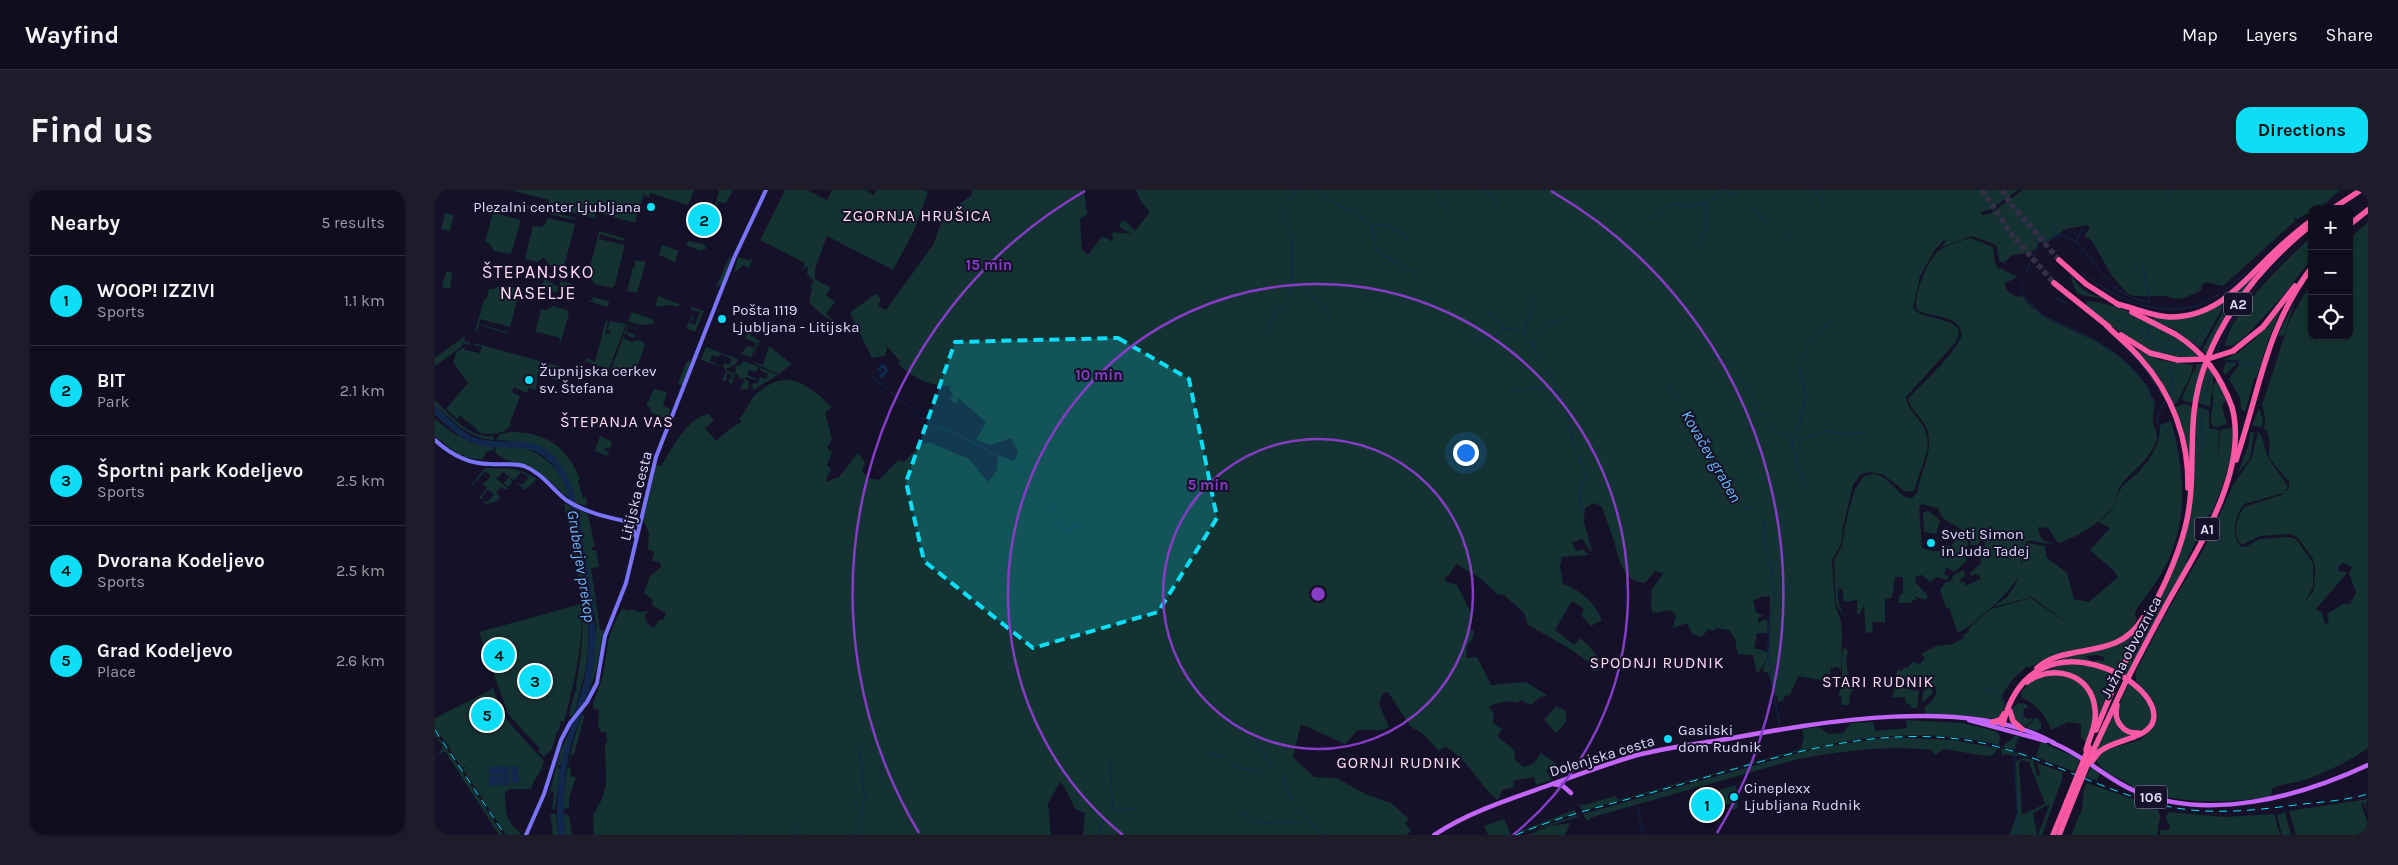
<!DOCTYPE html>
<meta charset="utf-8">
<style>
:root{--surface:#100d1e;--page:#1e1b2b;--text:#f1f3f6;--muted:#9c9ca4;--line:#302d3c;--accent:#0dddf6}
body{margin:0;font-family:Karla,sans-serif;background:var(--page);color:var(--text)}
.controls{position:absolute;right:15px;top:15px;display:grid;overflow:hidden;border-radius:10px;box-shadow:0 1px 4px #0004}
.controls button{width:45px;height:45px;display:grid;place-items:center;padding:0;border:0;border-bottom:1px solid var(--line);background:var(--surface);color:var(--text);font:25px sans-serif}
.you{position:absolute;left:1030px;top:262px;width:18px;height:18px;margin:-12px;border:4px solid #fff;border-radius:50%;background:#1a73e8;box-shadow:0 0 0 8px #1a73e833}
.badge{display:grid;place-items:center;width:32px;height:32px;border-radius:50%;background:var(--accent);color:#111;font-size:16px;font-weight:700}
.pin{position:absolute;translate:-50% -50%;border:2px solid #fff;box-shadow:0 1px 5px #0006}
.list{margin:0;padding:0;list-style:none}
h2{display:flex;justify-content:space-between;align-items:center;height:65px;margin:0;padding:0 20px;font-size:21px}
h2 small{font-size:16px;font-weight:400;color:var(--muted)}
.list li{display:grid;grid-template-columns:32px 1fr auto;gap:15px;align-items:center;box-sizing:border-box;height:90px;padding:0 20px;border-top:1px solid var(--line)}
.list b{display:block;font-size:19px;white-space:nowrap}
.list p{margin:0;font-size:16px;white-space:nowrap;color:var(--muted)}
.list em{font-size:16px;font-style:normal;color:var(--muted)}
.icon{flex:none;width:28px;height:28px;fill:none;stroke:currentColor;stroke-width:2;stroke-linecap:round;stroke-linejoin:round}
.map{position:relative;flex:none;width:1933px;height:645px;overflow:hidden;border-radius:15px}
header{display:flex;align-items:center;gap:30px;box-sizing:border-box;height:70px;padding:0 25px;background:var(--surface);border-bottom:1px solid var(--line)}
header strong{font-size:24px}
nav{display:flex;gap:28px;margin-inline-start:auto;font-size:18px}
.intro{display:flex;align-items:center;justify-content:space-between;box-sizing:border-box;height:120px;padding:0 30px}
h1{margin:0;font-size:35px}
.button{padding:12px 22px;border-radius:15px;background:var(--accent);color:#111;font-size:18px;font-weight:700}
main{display:flex;gap:30px;padding:0 30px}
aside{flex:1;background:var(--surface);border-radius:15px;box-shadow:0 1px 4px #0004}
.map>svg:first-child{display:block}
</style>
<header>
<strong>Wayfind</strong>
<nav><a>Map</a><a>Layers</a><a>Share</a></nav>
</header>
<div class="intro"><h1>Find us</h1><a class="button">Directions</a></div>
<main>
<aside>
<h2>Nearby<small>5 results</small></h2>
<ul class="list">
<li><span class="badge">1</span><div><b>WOOP! IZZIVI</b><p>Sports</p></div><em>1.1 km</em></li>
<li><span class="badge">2</span><div><b>BIT</b><p>Park</p></div><em>2.1 km</em></li>
<li><span class="badge">3</span><div><b>Športni park Kodeljevo</b><p>Sports</p></div><em>2.5 km</em></li>
<li><span class="badge">4</span><div><b>Dvorana Kodeljevo</b><p>Sports</p></div><em>2.5 km</em></li>
<li><span class="badge">5</span><div><b>Grad Kodeljevo</b><p>Place</p></div><em>2.6 km</em></li>
</ul>
</aside>
<div class="map">
<svg width="1933" height="645" viewBox="0 0 1933 645">
<rect width="100%" height="100%" fill="#151128"/>
<g fill="#143231" fill-rule="evenodd">
<polygon points="75,0 259,0 253,15 215,3 214,7 210,6 210,2 201,28 201,33 166,24 168,19 164,18 159,27 162,29 113,16 114,10"/>
<polygon points="284,0 298,0 291,13 283,12 275,38"/>
<polygon points="350,0 372,0 392,10 397,0 430,0 439,5 441,0 489,0 493,2 478,43 458,80 392,46 380,78 380,89 396,98 391,105 400,112 391,124 399,131 397,133 395,129 389,126 374,113 377,98 375,96 379,91 372,84 373,77 370,77 366,81 370,73 325,50"/>
<path d="M537,0H649L652,24L645,29L647,60L653,65L667,46L678,52L677,42L696,44L685,37L684,34L690,30L700,41L715,22L706,12L701,0H1583L1556,19L1547,22V25L1556,23L1588,0H1905L1892,12L1881,19H1877V21L1862,29L1859,28L1860,31L1788,96L1771,92L1766,96L1767,100L1749,108L1740,109L1732,106H1699L1693,104L1677,86L1657,51L1649,45L1655,39L1652,35L1631,39L1609,53L1604,52C1599,66 1590,62 1577,65L1569,73L1564,71L1562,57L1559,54L1537,46L1507,57L1511,51L1509,50L1499,61L1485,86L1478,118C1486,132 1538,125 1520,153L1471,207C1472,220 1484,227 1489,238C1500,258 1483,280 1480,300L1477,302L1469,301L1449,285L1435,282L1426,284L1418,295L1408,337L1406,354L1397,370L1400,414L1406,432L1407,442L1406,481L1403,477L1395,478L1396,484H1389L1386,490L1363,486L1355,505L1350,506L1348,511L1343,512L1342,505L1339,506L1334,484L1327,480L1334,466L1335,406L1326,407L1318,411L1321,422L1329,426L1323,427V433L1330,429L1333,432L1332,443H1322L1319,458L1333,462L1332,470L1322,484L1318,465L1303,464L1300,449L1294,440L1281,438L1279,441L1273,439L1267,447L1258,445L1252,433L1238,438L1241,425L1236,420L1218,423C1214,416 1218,408 1216,400L1228,384L1220,381L1210,393C1187,391 1184,369 1179,351C1175,340 1171,329 1167,317L1159,313L1150,318L1149,332L1158,364L1147,349L1137,353L1141,361L1148,359L1154,365L1127,367L1125,376L1128,394C1146,400 1159,412 1167,430L1156,436L1146,425L1149,419L1137,411L1120,440L1139,455L1146,448L1168,472L1162,481H1157L1158,475L1132,457L1093,435L1089,423L1069,405L1062,404L1045,388L1021,374L1014,385L1009,388L1012,392L1022,395L1038,427L1034,432L1035,438L1039,440L1037,450L1032,455L1031,468L1042,467L1056,495L1091,492L1113,506L1105,507L1096,515L1085,510L1083,513C1074,510 1062,512 1054,517L1059,524L1058,533L1067,539L1062,546L1079,560L1080,570L1089,577L1099,573L1106,563L1123,575L1111,580L1117,590L1101,595L1099,587L1078,591L1079,597L1067,600L1063,610C1042,594 1037,573 1011,557L1004,561L988,544L976,537L953,502L948,503L944,514L954,537L947,540H923L910,554L866,534L858,567L879,587L902,588L930,604L956,613L974,629L970,633L976,641L972,645H648L650,623L640,619L630,598L625,592L613,614L616,645H159L158,625L167,609L171,594L170,553L172,552L171,542H166L163,536L164,520L158,518V513C161,504 165,496 167,488C175,456 169,447 188,418L192,421L195,419L205,422L212,421L214,422L210,424C209,430 214,436 219,438L223,431L229,429L231,423L218,416L217,409L209,403L215,386L226,377L225,372L217,371L219,362L213,359L214,343L208,330L221,275L226,276C237,259 252,227 274,224L279,231L270,238L281,251L297,237L307,232L304,229C311,222 315,209 322,203C353,177 372,194 397,217L390,222L397,249L392,258L397,262L392,275L396,279L390,292L404,287L423,263L430,272L427,281L433,288L444,290L463,270L469,272L486,254L494,252L534,269L553,292L562,280L563,265L579,271L583,261L576,248L556,255L541,250L551,232L522,207L523,214L515,210L518,204L514,200L516,196C495,197 479,188 463,174L465,171L450,154L452,159L450,166L437,168L415,123L440,104L446,108L443,116L451,120L498,55L509,25L537,5Z"/>
<polygon points="60,15 59,23 86,30 77,61 75,64 59,61 54,53 50,52"/>
<polygon points="92,15 139,28 140,30 91,19"/>
<polygon points="10,23 19,25 15,41 6,39"/>
<polygon points="112,28 140,34 130,73 126,78 114,75 109,67 102,72 90,69 98,36 105,37 110,35"/>
<path d="M1933,32V558C1912,572 1891,583 1866,591C1857,593 1848,594 1840,597L1837,599L1836,607C1788,613 1742,615 1697,597C1688,587 1670,587 1661,570C1671,556 1686,556 1702,551C1705,550 1705,549 1708,547C1735,527 1719,510 1701,491V481L1729,427L1771,355L1798,295L1817,268L1823,241L1827,247L1833,268L1853,296L1850,302L1845,304L1809,314C1800,326 1796,344 1805,356L1811,357L1824,349L1853,347L1861,349L1878,373V397L1869,413L1879,400L1880,378L1878,369L1863,348L1855,344L1825,346L1807,355C1796,346 1802,328 1809,317L1846,305L1854,299V292L1834,268C1833,258 1838,246 1829,239L1830,227L1827,215L1855,129L1877,92V146H1914V49ZM1908,373L1917,377L1914,383L1921,402L1915,414H1908L1892,424L1894,433L1890,434L1887,423L1881,419L1912,383L1909,381L1905,382L1903,377Z"/>
<polygon points="164,41 191,49 188,51 165,44 164,49 190,55 180,94 177,98 160,94 153,85"/>
<path d="M1877,46V68L1847,107L1812,145L1799,155L1790,156C1794,123 1853,69 1877,46Z"/>
<path d="M1536,48L1558,57L1560,73L1562,77L1583,87L1570,93L1571,100L1581,107L1587,106C1605,130 1632,137 1658,150C1684,162 1710,186 1719,211C1721,217 1717,224 1718,231C1718,237 1723,242 1722,249C1714,272 1699,278 1686,295C1681,303 1681,313 1675,320C1667,332 1637,350 1623,353L1613,338L1603,337L1605,346L1610,352L1621,353C1609,356 1599,349 1592,351C1586,361 1588,374 1584,385C1577,401 1539,435 1523,443L1514,418H1511L1505,400L1510,393L1521,389L1515,390L1520,384L1529,380L1530,386L1525,390L1526,393L1529,391L1531,396L1545,389V386L1540,384L1536,386L1535,383L1546,373L1545,368L1551,352L1545,351L1542,355H1535C1536,334 1507,338 1503,318L1487,314L1484,317L1487,358L1498,361H1512V355L1516,357L1521,349L1517,345L1518,340L1522,339L1533,349L1531,372L1518,383L1516,379L1511,378L1509,384L1514,387L1511,390L1502,387L1495,392L1487,385L1480,387L1481,393L1493,406L1490,410L1479,406L1482,410H1477L1476,413H1463L1465,404H1468V387H1460L1457,408L1450,409V432H1437L1438,442L1431,443L1429,415L1425,424H1422V410L1409,412L1407,399H1404V377L1403,410L1408,426L1401,414L1399,370L1407,356L1410,336L1419,301L1428,287C1449,276 1459,302 1472,308H1477L1482,303C1485,282 1498,265 1493,242C1490,229 1475,221 1473,208C1486,196 1524,159 1527,144C1523,123 1495,128 1482,120C1477,107 1494,66 1506,59C1514,55 1527,50 1536,48Z"/>
<polygon points="254,51 269,54 272,58 266,61 253,56 251,53"/>
<polygon points="227,55 244,61 240,72 224,65"/>
<polygon points="295,65 296,69 287,94 281,97"/>
<polygon points="303,67 313,70 318,69 314,78 308,75 299,83"/>
<polygon points="1835,69 1823,83 1771,164 1767,160 1790,118 1791,111"/>
<polygon points="200,70 211,72 202,103 192,101 198,77 200,77"/>
<polygon points="11,82 17,82 15,99 7,97"/>
<path d="M1636,85C1645,98 1650,103 1666,107L1667,109L1643,104L1637,92Z"/>
<polygon points="110,89 123,97 122,103 105,97 104,94 107,95"/>
<polygon points="126,91 137,94 135,101 127,99 130,102 129,105 124,101 127,98 124,97"/>
<polygon points="65,95 81,99 84,103 75,137 45,129 44,134 72,142 72,140 73,144 44,135 42,141 70,149 71,147 71,149 40,141 49,110 52,108 54,99 59,99"/>
<polygon points="223,106 245,114 242,117 236,115 220,117"/>
<polygon points="157,107 174,111 173,117 153,111 158,110"/>
<path d="M1654,111C1691,115 1734,140 1763,163L1760,169C1716,169 1685,142 1651,117V112Z"/>
<polygon points="1860,111 1849,145 1844,146 1843,145"/>
<polygon points="1788,113 1786,121 1765,158 1740,140 1714,128 1726,128 1781,117"/>
<polygon points="251,115 269,121 260,142 251,138 257,125 259,127 254,133 260,135 265,122 256,120 257,118"/>
<polygon points="118,116 132,120 134,124 124,157 125,148 103,142 100,144 106,119 111,120"/>
<polygon points="1846,119 1834,148 1821,189 1820,186 1810,222 1806,219 1805,208 1794,189 1804,175 1803,170 1788,170 1804,162 1820,149"/>
<polygon points="197,122 219,130 218,134 205,135 193,131"/>
<polygon points="171,130 173,132 170,144 175,144 175,141 172,140 175,131 191,134 174,179 176,180 192,135 202,139 203,140 193,136 191,142 201,145 198,148 190,143 188,148 197,152 204,150 210,154 203,175 196,186 181,182 194,187 150,171 152,168 160,172"/>
<polygon points="313,143 326,152 324,152 318,168 323,151 314,172 315,167 306,164 312,156 319,158 321,153 310,148"/>
<polygon points="30,146 29,151 34,153 35,151 35,155 28,153 26,157 0,176 0,168"/>
<path d="M39,153L127,177L122,191L103,181L101,200L94,198L92,203L79,197L77,202L85,206L75,233L76,234C72,244 50,248 41,240L42,239L25,226L22,229L11,219L33,193L18,172L22,162L29,157L30,160L45,163L47,157L40,155L39,157Z"/>
<polygon points="334,156 357,174 344,184 316,172 328,175"/>
<polygon points="271,157 287,163 283,167 277,165 275,171 284,175 284,176 266,170"/>
<polygon points="1699,158 1725,170 1758,175 1756,185 1741,214 1738,215 1726,190"/>
<polygon points="289,164 303,169 301,174 291,179 288,178 289,173 294,175 297,169 288,165"/>
<polygon points="254,170 256,173 247,195 243,194 251,173"/>
<polygon points="308,171 324,177 320,182 314,180 312,185 322,189 321,190 309,187 314,192 313,199 305,199 310,190 304,188 303,184 299,185 297,194 293,192 298,185 292,183 291,191 287,190 291,182 290,180 300,184 301,176 307,174"/>
<polygon points="1791,173 1802,173 1790,185 1788,181"/>
<polygon points="1762,174 1767,174 1757,213 1749,211 1747,208"/>
<polygon points="1772,174 1779,183 1775,217 1762,213"/>
<polygon points="326,178 343,185 318,200 317,194 323,193 325,187 331,189 333,184 325,180"/>
<path d="M1783,189L1791,209L1787,217L1792,234L1780,238C1772,231 1777,223 1778,215C1780,205 1773,198 1783,189Z"/>
<polygon points="219,199 232,202 228,216 236,219 232,230 215,222 216,218 211,216"/>
<path d="M0,210C16,226 34,248 58,246L59,250C34,249 18,231 0,215Z"/>
<polygon points="1748,214 1757,216 1755,275 1740,217"/>
<path d="M1762,216L1774,220V238L1784,240L1783,263L1779,274L1784,261L1785,240L1798,237C1798,270 1789,294 1776,324H1774L1751,372L1753,373L1691,486L1687,483L1729,398L1757,311Z"/>
<polygon points="1824,218 1828,230 1827,237 1817,236"/>
<polygon points="0,229 22,246 23,245 36,253 59,257 59,260 52,261 47,270 29,267 29,264 25,266 0,246"/>
<path d="M1736,231C1749,279 1754,324 1733,371C1725,388 1712,405 1701,420L1700,425L1702,430C1686,459 1651,457 1623,465C1613,468 1604,473 1595,477H1591L1577,490L1566,507L1570,515L1567,524L1562,529L1491,524L1489,518C1495,512 1503,507 1501,497L1488,491L1484,497H1477L1473,492L1461,488L1462,480L1467,481L1469,477L1472,478L1479,471L1484,475L1490,468L1486,464L1501,456L1517,454L1529,448L1528,445L1534,442V438L1556,419L1596,408L1636,436L1597,407L1558,417L1572,407L1581,394L1593,353L1610,356L1611,367L1632,383L1639,409L1654,412L1683,387L1679,381L1655,360L1675,338L1663,332C1683,319 1676,313 1687,297C1690,293 1695,290 1699,286C1713,274 1726,255 1725,235Z"/>
<path d="M76,242C111,242 132,257 145,289L143,290L148,308L151,307L152,316L141,313C132,268 105,251 61,250L65,244Z"/>
<polygon points="1815,242 1819,243 1815,269 1803,283 1814,253"/>
<polygon points="165,246 177,252 175,259 170,257 169,260 174,262 173,266 160,261"/>
<path d="M81,256C109,262 127,280 134,308C108,288 107,279 72,271H77L71,270L60,263L61,257Z"/>
<polygon points="52,278 79,279 92,283 90,285 86,282 79,291 80,288 78,290 74,286 77,292 74,297 69,293 74,287 68,282 62,288 56,284 73,298 71,300 67,297 61,302 65,308 60,312 51,314 47,311 53,312 58,305 57,302 52,300 46,309 44,308 52,298 47,293 50,293 56,286 50,281 44,288 44,291 42,289 37,296 36,295 49,279"/>
<polygon points="93,284 102,289 90,300 80,292 87,295 93,288 91,286"/>
<polygon points="129,313 135,316 144,370 141,372"/>
<polygon points="143,319 153,324 160,357 157,357 157,360 161,360 164,377 156,378 165,440 169,440 161,481 154,503 159,473 161,433"/>
<polygon points="1494,321 1505,331 1501,344 1489,342 1488,322"/>
<path d="M145,372C152,407 157,441 151,477C148,492 143,507 140,522L137,526L134,525L140,501L142,499L141,495C150,451 149,417 141,373Z"/>
<path d="M146,414C149,456 139,492 129,532L126,531L124,541H122L117,559L109,567L103,561L105,559L73,524L44,442Z"/>
<path d="M1701,441L1682,481L1659,473L1660,470L1669,471V467L1662,465L1650,466L1655,470V472L1621,470C1648,460 1679,465 1701,441Z"/>
<path d="M1409,457L1413,461L1411,472L1414,490L1422,493L1415,505L1414,515H1407L1406,506L1403,505C1412,489 1403,472 1409,457Z"/>
<polygon points="1630,474 1658,476 1681,484 1662,530 1658,506 1638,484 1619,480 1600,484"/>
<path d="M1620,483C1628,486 1641,488 1646,494C1664,511 1658,533 1652,554L1646,547V534L1633,532L1616,540C1612,527 1600,512 1587,508L1586,501L1597,490Z"/>
<path d="M1694,493C1708,505 1733,531 1703,542L1686,535L1683,517Z"/>
<polygon points="1460,496 1484,501 1482,518 1476,518 1476,515 1471,514 1470,507 1457,508"/>
<path d="M56,498H58L69,527L109,571C109,579 98,589 96,599H75L70,602C71,620 69,630 85,642L84,645H71L28,579L32,576L27,578L13,556L15,553L13,555L0,539V528L56,500Z"/>
<polygon points="1491,498 1496,498 1498,503 1487,513 1488,502"/>
<polygon points="1584,513 1591,514 1594,518 1589,518 1588,525 1592,529 1599,528 1590,537 1578,528 1577,518"/>
<polygon points="1121,516 1131,521 1131,532 1121,543 1109,530"/>
<path d="M150,524L139,565H136L133,577L136,578L135,586L141,587L134,608V618L128,619C129,587 136,555 147,525Z"/>
<polygon points="1679,524 1680,529 1699,545 1678,551 1663,561 1661,560"/>
<polygon points="1601,527 1606,533 1606,539 1601,541 1591,538"/>
<path d="M1471,530L1527,533L1561,541L1565,546L1564,555C1464,532 1389,554 1294,580C1245,594 1196,608 1147,621L1144,614L1148,615L1181,606L1183,610L1366,559L1369,546L1367,539L1383,537L1394,544L1408,543L1416,533L1438,532L1440,541L1472,538Z"/>
<polygon points="137,537 126,574 123,576 125,580 120,619 117,619 119,602 116,601 112,613 126,559"/>
<polygon points="0,542 26,579 25,581 26,580 68,645 64,645 10,561 3,565 8,556 0,546"/>
<polygon points="1580,546 1583,546 1579,560 1567,557"/>
<path d="M1456,547L1517,550L1563,558L1558,565L1551,566L1509,559L1500,565L1496,560C1452,555 1406,561 1363,569L1158,627L1152,631L1148,625L1150,623L1148,624L1385,557Z"/>
<polygon points="1606,552 1645,569 1640,582 1601,567"/>
<polygon points="1566,558 1578,562 1579,565 1580,562 1639,584 1592,567 1584,565 1580,567 1579,565 1578,567 1577,565 1569,564 1567,566"/>
<path d="M1589,568L1598,570L1602,586L1605,585L1602,573L1627,582V590L1607,645H1603L1615,614L1598,623L1602,645H1574L1582,624L1581,571ZM1587,570L1594,572L1610,614L1587,625L1584,573Z"/>
<polygon points="1656,577 1665,583 1662,591 1651,587"/>
<polygon points="1652,593 1722,618 1725,626 1722,645 1636,645 1647,619 1649,598"/>
<polygon points="1300,595 1303,604 1300,605 1303,618 1298,620 1296,614 1289,614 1288,608 1279,610 1277,604 1281,601"/>
<polygon points="1268,604 1270,605 1272,611 1277,611 1280,619 1268,623 1263,605"/>
<polygon points="1933,609 1931,614 1933,624 1929,613 1926,614 1933,633 1933,645 1861,645 1854,621"/>
<polygon points="1139,620 1141,623 1078,645 1053,645 1049,636 1069,629 1076,645"/>
<polygon points="1733,622 1789,627 1839,624 1845,645 1724,645 1726,640 1733,640 1735,637 1731,628"/>
<polygon points="1850,622 1856,645 1847,645 1842,625"/>
<polygon points="121,623 123,645 118,645 115,625"/>
<polygon points="128,623 134,626 137,645 130,645"/>
<polygon points="1142,625 1143,627 1084,645"/>
<polygon points="1135,633 1130,645 1093,645 1115,636"/>
</g>
<g fill="#11274c">
<polygon points="448,173 454,180 449,187 446,188 444,185 450,180 447,178 445,182 442,179"/>
<path d="M0,215C13,227 28,245 45,249C70,255 97,245 117,264C138,284 142,317 147,344C154,387 164,428 159,472C157,494 150,517 142,537C129,570 127,610 130,645H123C121,621 122,597 126,574C132,541 147,509 152,475C158,433 149,390 142,348C137,321 134,292 114,271C93,250 67,262 43,255C26,250 13,236 0,225Z"/>
<polygon points="73,576 74,584 54,585 54,577"/>
<polygon points="76,576 83,576 84,593 77,593"/>
<polygon points="74,585 74,595 54,596 54,586"/>
</g>
<g fill="none" stroke-linecap="round" stroke-linejoin="round">
<g stroke="#11274c" stroke-width="1">
<path d="M862,0C855,12 837,25 855,39L858,65L856,81L892,123L896,132"/>
<polyline points="878,0 909,18 923,24 937,36 940,54 947,65 978,82 982,89"/>
<polyline points="1001,0 1016,28"/>
<polyline points="1051,0 1060,10 1063,19"/>
<polyline points="1380,0 1394,23"/>
<polyline points="1288,1 1301,6 1308,13 1355,49"/>
<polyline points="1729,14 1737,0"/>
<polyline points="1604,21 1618,35 1623,45"/>
<path d="M1213,29L1238,14C1255,19 1276,14 1288,0"/>
<polyline points="938,36 947,34 961,40 981,54"/>
<polyline points="1641,51 1648,38"/>
<path d="M1612,52L1626,45C1659,51 1662,107 1715,112"/>
<path d="M1262,56C1269,43 1274,30 1271,14"/>
<polyline points="1707,72 1715,113"/>
<path d="M1646,82C1678,108 1720,127 1761,116C1770,114 1776,107 1785,104"/>
<polyline points="1590,85 1603,55 1596,44"/>
<polyline points="1788,102 1813,81"/>
<polyline points="1587,104 1587,93"/>
<polyline points="1588,106 1607,125 1660,150 1692,174 1714,198 1718,217"/>
<polyline points="1619,106 1633,114"/>
<polyline points="1051,117 1067,138 1084,140 1089,143 1112,178 1133,223 1139,258 1151,283 1143,305 1149,321"/>
<polyline points="1671,124 1709,146 1730,163"/>
<polyline points="1788,128 1798,110"/>
<polyline points="1713,138 1713,145 1740,162 1748,160"/>
<polyline points="1089,142 1098,111 1106,103"/>
<polyline points="1708,144 1710,133"/>
<polyline points="1713,145 1718,136"/>
<path d="M829,148V142H833L842,119L848,118C856,107 858,95 856,82"/>
<polyline points="1039,148 1042,150 1061,146 1071,140"/>
<polyline points="1683,150 1705,173 1726,203 1725,206"/>
<polyline points="1722,150 1727,140"/>
<polyline points="1773,150 1775,151"/>
<polyline points="1758,153 1785,123"/>
<polyline points="1097,154 1108,137 1133,128"/>
<polyline points="1266,156 1280,167 1287,167 1297,175 1305,190 1316,203 1323,222 1330,226 1339,239 1351,246 1357,254 1369,296"/>
<polyline points="1730,157 1736,145"/>
<path d="M1782,163C1794,126 1823,93 1851,66"/>
<polyline points="1789,172 1805,171"/>
<polyline points="1807,172 1822,175"/>
<polyline points="1734,175 1738,193 1734,205"/>
<polyline points="436,185 483,225"/>
<path d="M1233,193L1242,210L1257,229L1261,239L1267,245L1269,258L1291,284L1300,308L1306,317L1317,318L1329,331L1328,341L1339,394V406L1341,409C1324,442 1338,500 1345,535"/>
<polyline points="1076,202 1081,200 1086,203 1099,198 1122,202"/>
<polyline points="1769,215 1776,181"/>
<polyline points="486,228 492,229 500,237 523,243 528,248 552,259"/>
<polyline points="1723,233 1722,227 1730,211"/>
<polyline points="1726,235 1740,247 1744,269"/>
<polyline points="1357,257 1360,245 1366,233 1366,223 1371,207 1364,175 1378,146 1400,129"/>
<polyline points="554,262 587,281 602,297 614,313 617,322 632,340 641,337 652,329"/>
<polyline points="1361,265 1367,250 1389,241 1414,244 1428,242"/>
<polyline points="1763,266 1767,261 1766,230 1769,217"/>
<polyline points="1342,409 1379,366"/>
<polyline points="1550,499 1566,505 1570,513 1575,515"/>
<path d="M1578,517C1586,522 1589,528 1587,537"/>
<polyline points="794,530 817,544 837,576"/>
<polyline points="1584,545 1579,564 1584,645"/>
<polyline points="423,556 426,568 429,604"/>
<polyline points="773,562 789,568 800,577 832,582"/>
<path d="M844,582C850,589 850,596 854,604C863,620 876,632 887,645"/>
<polyline points="1201,612 1202,614"/>
<polyline points="1203,619 1208,645"/>
<polyline points="678,621 704,618"/>
<polyline points="806,623 827,634 854,631 866,633"/>
<polyline points="356,631 361,635 365,645"/>
<polyline points="307,643 307,645"/>
<polyline points="420,645 425,637 430,605 446,590 447,576 453,565"/>
<polyline points="664,645 667,632 678,621 675,567"/>
</g>
<g stroke="#332f48" stroke-width="5.5" stroke-dasharray="5.5 3" stroke-linecap="butt">
<polyline points="1547,0 1578,46 1619,93"/>
<polyline points="1567,0 1576,14 1624,70"/>
</g>
<g stroke="#7974fa" stroke-width="4">
<path d="M0,250C16,265 33,274 55,274C67,275 78,273 89,276C107,283 117,299 131,310C152,324 180,329 204,334"/>
<polyline points="191,333 198,339 201,347"/>
<polyline points="91,645 109,604 126,550 135,533 152,512 162,493 170,446 191,393 221,267 299,68 331,0"/>
</g>
<g stroke="#c365f9" stroke-width="4.5">
<polyline points="1534,530 1611,551"/>
<path d="M1618,553C1649,565 1671,589 1700,601C1774,632 1864,607 1933,575"/>
<polyline points="1118,594 1128,596 1136,603"/>
<path d="M999,645C1032,623 1072,610 1109,597C1139,586 1169,575 1199,566C1229,558 1261,554 1292,549C1383,532 1536,505 1619,553"/>
</g>
<g stroke="#f959a4" stroke-width="5.5">
<polyline points="1897,19 1926,0"/>
<polyline points="1914,35 1933,20"/>
<polyline points="1624,70 1651,94 1684,115"/>
<polyline points="1619,93 1674,137"/>
<path d="M1682,114C1700,118 1716,126 1734,127C1779,128 1805,96 1833,68C1847,54 1861,42 1877,30"/>
<polyline points="1697,122 1740,144"/>
<path d="M1672,136C1683,147 1695,156 1705,168C1737,203 1754,250 1753,298"/>
<polyline points="1686,145 1715,163 1743,170"/>
<polyline points="1798,161 1828,137 1860,96"/>
<path d="M1801,270C1825,200 1830,139 1877,77"/>
<path d="M1602,478C1634,451 1682,472 1708,428"/>
<path d="M1685,483C1707,435 1737,389 1750,338C1760,300 1755,261 1759,222C1767,147 1820,80 1877,34"/>
<path d="M1693,488C1706,462 1720,436 1734,410C1764,357 1814,280 1797,217"/>
<path d="M1592,492C1618,473 1657,484 1660,519C1662,534 1655,546 1651,560"/>
<path d="M1682,515C1678,531 1688,544 1704,543"/>
<polyline points="1575,521 1578,531 1587,539"/>
<polyline points="1558,532 1565,530 1569,524"/>
<path d="M1568,534C1597,416 1737,495 1717,534C1708,550 1679,549 1664,562"/>
<polyline points="1661,540 1683,487"/>
<polyline points="1659,559 1691,491"/>
<polyline points="1618,645 1632,611"/>
<polyline points="1624,645 1646,590"/>
</g>
<g stroke="#0dddf6" stroke-width="1" stroke-dasharray="8 6" stroke-linecap="butt">
<polyline points="0,540 70,645"/>
<path d="M1081,645C1129,624 1182,613 1233,598C1331,571 1428,535 1531,550C1596,560 1652,594 1715,612C1766,627 1816,621 1868,614C1889,612 1912,610 1933,604"/>
</g>
<g stroke="#f959a4" stroke-width="5.5">
<path d="M1740,144C1769,162 1785,185 1797,217"/>
<polyline points="1743,170 1773,169 1798,161"/>
<polyline points="1683,487 1685,483"/>
<polyline points="1691,491 1693,488"/>
<polyline points="1657,571 1664,562"/>
<polyline points="1646,590 1659,559"/>
<polyline points="1632,611 1654,557"/>
</g>
</g>
<path fill="#0dddf6" fill-opacity="0.2" stroke="#0dddf6" stroke-width="4" stroke-dasharray="10 6" stroke-linejoin="round" d="M683,148L754,189L782,328L723,422L598,458L489,371L471,292L520,152Z"/>
<g fill="none" stroke="#853dc5" stroke-width="2.5">
<circle cx="883" cy="404" r="155"/>
<path d="M688 645A310 310 0 1 1 1078 645"/>
<path d="M484 643A465 465 0 0 1 650 1M1116 1A465 465 0 0 1 1282 643"/>
</g>
<g fill="#0dddf6" stroke="#151128" stroke-width="2">
<circle cx="216" cy="17" r="5"/>
<circle cx="287" cy="129" r="5"/>
<circle cx="94" cy="190" r="5"/>
<circle cx="1496" cy="353" r="5"/>
<circle cx="1233" cy="549" r="5"/>
<circle cx="1299" cy="607" r="5"/>
</g>
<g text-anchor="middle" stroke-width="4" stroke-linejoin="round" paint-order="stroke">
<g fill="#151128" stroke="#a29ebe" stroke-width="1">
<rect x="1789" y="102.5" width="28" height="23" rx="4"/>
<rect x="1759.5" y="327.5" width="25" height="23" rx="4"/>
<rect x="1700" y="595.5" width="32" height="23" rx="4"/>
</g>
<g font-size="14" font-weight="bold" fill="#dedafe">
<text x="1803" y="119">A2</text>
<text x="1772" y="344">A1</text>
<text x="1716" y="612">106</text>
</g>
<g font-size="15" fill="#dedafe" stroke="#151128" text-anchor="start">
<text x="206" y="22" text-anchor="end">Plezalni center Ljubljana</text>
<text x="297" y="125">Pošta 1119<tspan x="297" dy="17">Ljubljana - Litijska</tspan></text>
<text x="104" y="186">Župnijska cerkev<tspan x="104" dy="17">sv. Štefana</tspan></text>
<text x="1506" y="349">Sveti Simon<tspan x="1506" dy="17">in Juda Tadej</tspan></text>
<text x="1243" y="545">Gasilski<tspan x="1243" dy="17">dom Rudnik</tspan></text>
<text x="1309" y="603">Cineplexx<tspan x="1309" dy="17">Ljubljana Rudnik</tspan></text>
</g>
<g font-size="15" fill="#dedafe" stroke="#151128">
<text transform="translate(201 306) rotate(-76)" y="5">Litijska cesta</text>
<text transform="translate(1696 457) rotate(-62)" y="5">Južna obvoznica</text>
<text transform="translate(1167 566) rotate(-17)" y="5">Dolenjska cesta</text>
</g>
<g font-size="16" letter-spacing="1" fill="#fedbf1" stroke="#151128">
<text x="482" y="31">ZGORNJA HRUŠICA</text>
<text x="182" y="237">ŠTEPANJA VAS</text>
<text x="1222" y="478">SPODNJI RUDNIK</text>
<text x="1443" y="497">STARI RUDNIK</text>
<text x="964" y="578">GORNJI RUDNIK</text>
</g>
<g font-size="16" font-style="italic" fill="#6cb7f9" stroke="#151128">
<text transform="translate(1277 266) rotate(60)" y="6">Kovačev graben</text>
<text transform="translate(147 376) rotate(81)" y="6">Gruberjev prekop</text>
</g>
<g font-size="18" letter-spacing="1" fill="#fedbf1" stroke="#151128">
<text x="103" y="88">ŠTEPANJSKO<tspan x="103" dy="21">NASELJE</tspan></text>
</g>
</g>
<circle cx="883" cy="404" r="8" fill="#853dc5" stroke="#151128" stroke-width="2.5"/>
<g font-size="15" text-anchor="middle" font-weight="bold" fill="#853dc5" stroke="#151128" stroke-width="4" stroke-linejoin="round" paint-order="stroke">
<text x="554" y="80">15 min</text>
<text x="664" y="190">10 min</text>
<text x="773" y="300">5 min</text>
</g>
</svg>
<div class="controls">
<button>+</button>
<button>−</button>
<button><svg class="icon" aria-label="locate" viewBox="0 0 24 24"><circle cx="12" cy="12" r="6"/><path d="M12 2v4M12 18v4M2 12h4M18 12h4"/></svg></button>
</div>
<div class="you"></div>
<div class="pin badge" style="left:1272px;top:615px">1</div>
<div class="pin badge" style="left:269px;top:30px">2</div>
<div class="pin badge" style="left:100px;top:491px">3</div>
<div class="pin badge" style="left:64px;top:465px">4</div>
<div class="pin badge" style="left:52px;top:525px">5</div>
</div>
</main>
